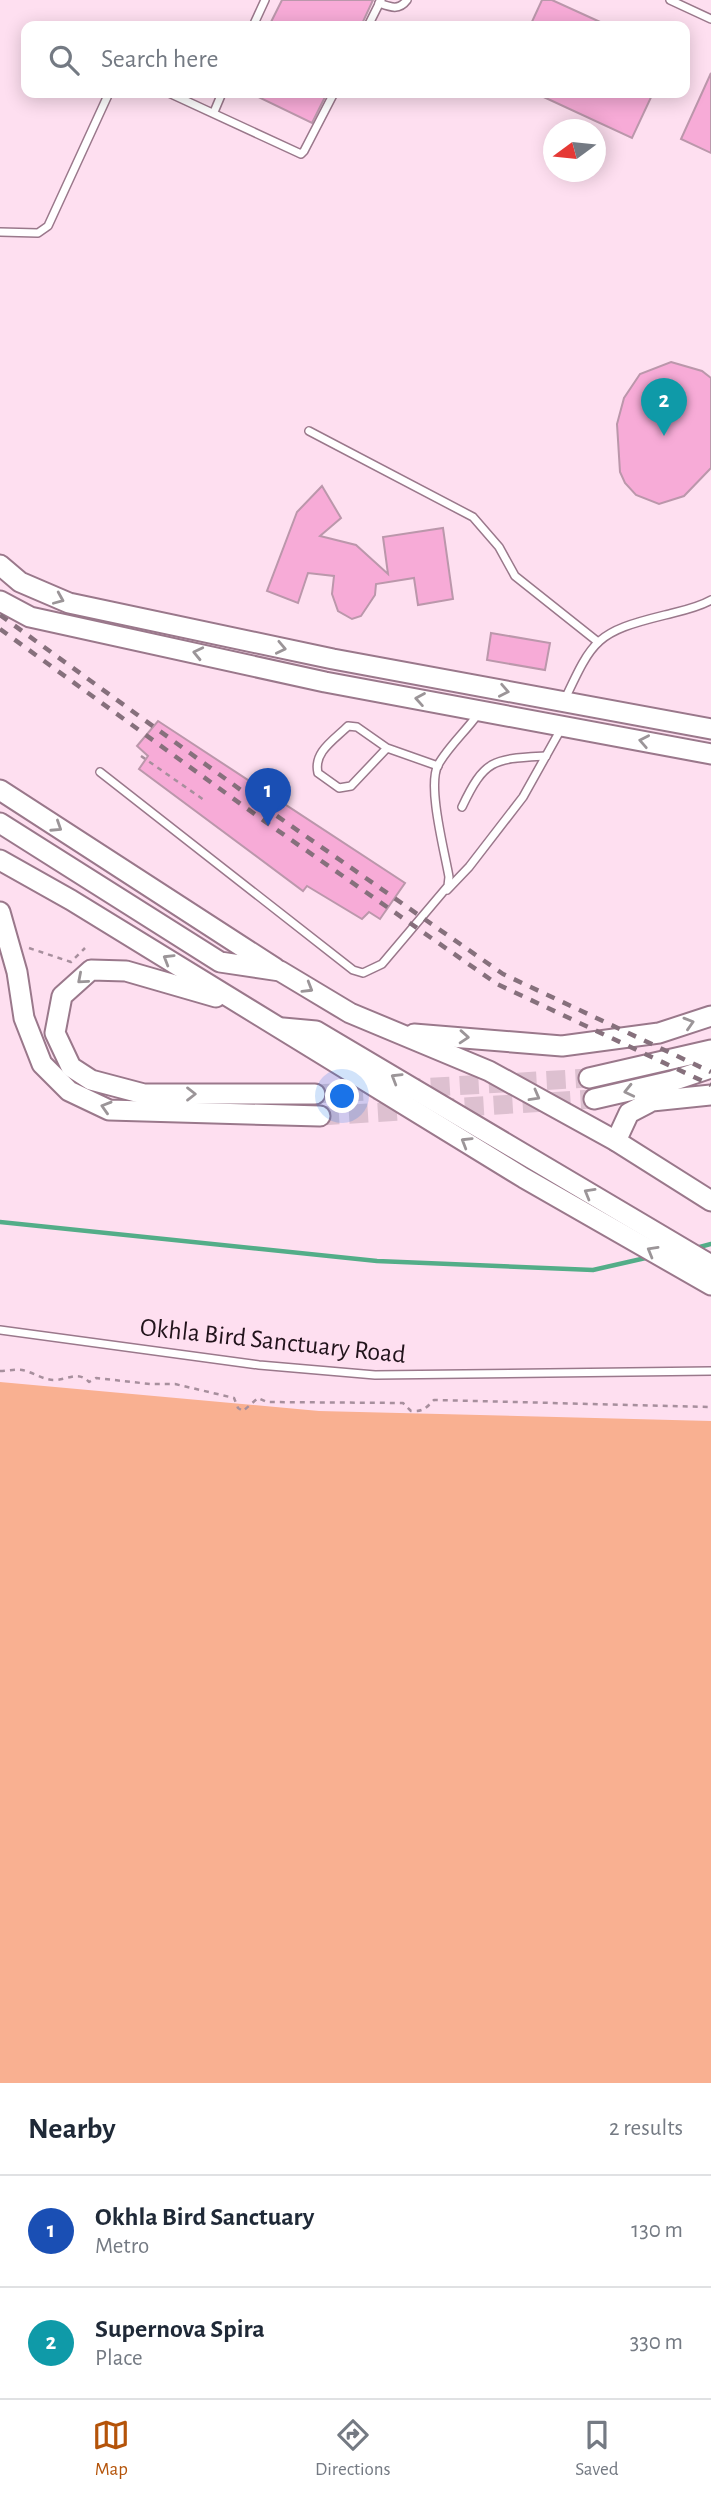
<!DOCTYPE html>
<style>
:root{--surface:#fff;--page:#f2f2f3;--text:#1f2937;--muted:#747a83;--line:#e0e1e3;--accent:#b45309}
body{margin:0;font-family:"Alegreya Sans",sans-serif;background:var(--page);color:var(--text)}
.compass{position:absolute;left:543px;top:119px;width:63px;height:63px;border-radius:50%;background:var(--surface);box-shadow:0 4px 18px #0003;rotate:255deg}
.you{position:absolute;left:343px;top:1097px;width:24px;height:24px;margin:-18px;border:5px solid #fff;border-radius:50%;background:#1a73e8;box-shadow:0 0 0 10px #1a73e833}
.badge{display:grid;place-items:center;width:46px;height:46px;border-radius:50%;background:var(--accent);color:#fff;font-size:23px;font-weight:700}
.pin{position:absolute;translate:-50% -58px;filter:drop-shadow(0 2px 4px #0008)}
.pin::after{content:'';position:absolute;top:37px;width:24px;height:21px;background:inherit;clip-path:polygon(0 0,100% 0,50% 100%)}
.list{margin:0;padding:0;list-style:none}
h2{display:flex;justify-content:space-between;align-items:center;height:91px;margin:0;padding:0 28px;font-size:30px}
h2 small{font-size:23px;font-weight:400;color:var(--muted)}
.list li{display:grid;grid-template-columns:46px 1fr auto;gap:21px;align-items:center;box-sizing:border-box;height:112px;padding:0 28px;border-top:2px solid var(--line)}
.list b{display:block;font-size:26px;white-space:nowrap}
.list p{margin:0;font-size:23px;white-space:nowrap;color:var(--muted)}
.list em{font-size:23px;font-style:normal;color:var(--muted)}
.icon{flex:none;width:38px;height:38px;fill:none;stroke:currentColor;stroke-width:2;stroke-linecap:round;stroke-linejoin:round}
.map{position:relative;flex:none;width:711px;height:2083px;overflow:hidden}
.search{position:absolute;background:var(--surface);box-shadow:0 4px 18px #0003;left:21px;right:21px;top:21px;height:77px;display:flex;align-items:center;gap:18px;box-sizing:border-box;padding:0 24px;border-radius:14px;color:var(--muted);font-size:26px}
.sheet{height:315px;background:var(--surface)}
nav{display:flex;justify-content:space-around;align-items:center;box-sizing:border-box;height:98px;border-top:2px solid var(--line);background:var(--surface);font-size:19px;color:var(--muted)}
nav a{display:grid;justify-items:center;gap:4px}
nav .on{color:var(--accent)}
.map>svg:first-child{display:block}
</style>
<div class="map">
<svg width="711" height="2083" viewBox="0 0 711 2083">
<rect width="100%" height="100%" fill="#fedff0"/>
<polygon fill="#f9b091" points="0,1382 319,1411 711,1421 711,2083 0,2083"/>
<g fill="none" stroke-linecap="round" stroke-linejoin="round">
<g stroke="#53ad88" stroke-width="4.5">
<polyline points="0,1222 377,1261 593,1270 650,1257"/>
<polyline points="696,1248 711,1244"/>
</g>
</g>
<g fill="#f7abd7" stroke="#bb97ab" stroke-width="2">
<polygon points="282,0 373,0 361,26 269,26"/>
<polygon points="542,0 552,0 609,26 530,26"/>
<polygon points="711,73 711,153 681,139"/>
<polygon points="250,93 327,93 312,123"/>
<polygon points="535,93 653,93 632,138"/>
<polygon points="671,362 702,371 711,378 711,468 684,496 659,504 636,495 625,483 620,472 617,424 624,398 640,374"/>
<polygon points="322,486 341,518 320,536 356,545 388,574 383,537 443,528 453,599 418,605 414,578 376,584 375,595 361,616 352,619 338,611 332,594 334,576 308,573 298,603 267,591 297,512"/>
<polygon points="491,633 550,643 545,670 487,660"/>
<polygon points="158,721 405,883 380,919 369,912 362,919 307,886 303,891 139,769 148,756 137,746"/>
</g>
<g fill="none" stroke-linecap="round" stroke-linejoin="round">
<g stroke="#ddc0d0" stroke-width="19" stroke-dasharray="19 10" stroke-linecap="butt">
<polyline points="315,1094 589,1078"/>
<polyline points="320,1116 594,1099"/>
</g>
<g stroke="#9a788b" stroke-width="10">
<g id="lane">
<polyline points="670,0 711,19"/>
<path d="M379,3C390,7 399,11 407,0"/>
<polyline points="253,26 265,0"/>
<polyline points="368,26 381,0"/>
<polyline points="169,93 301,154 304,151 334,93"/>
<polyline points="214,112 222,93"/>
<polyline points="0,232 38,233 48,226 109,93"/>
<polyline points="309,431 473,517 499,547 515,576 598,642"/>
<path d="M564,701C593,639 596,632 665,615C680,611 697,608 711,600"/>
<path d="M387,748L357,727L348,726C334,740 313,752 318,773L339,788L351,786L387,748L438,766"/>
<path d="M100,772L353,970L363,973L382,964L448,886L449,877C445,853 427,786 438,765C448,747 466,731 478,714"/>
<path d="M462,807C485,758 494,759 546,756"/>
<polyline points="447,890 469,867 523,797 561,729"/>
<polyline points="0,1330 259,1365 375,1375 711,1371"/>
</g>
</g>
<g stroke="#9a788b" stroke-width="23">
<g id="secondary">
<polyline points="0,565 20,582 69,603 333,659 711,729"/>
<polyline points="0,601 30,617 325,682 711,754"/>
<polyline points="0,790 275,968"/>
<polyline points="0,823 220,962 280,971 350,1013 489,1071 616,1141 711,1201"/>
<polyline points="0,860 71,900 524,1178 711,1285"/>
<polyline points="0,912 17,972 24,1018 42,1064 69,1091 109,1110 320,1116"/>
<polyline points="216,997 126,971 91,970 62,996 55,1033 71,1067 91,1080 144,1094 315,1094"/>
<polyline points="283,1028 316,1031 711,1265"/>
<polyline points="414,1034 562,1046 659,1033 711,1016"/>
<polyline points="589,1078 711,1050"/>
<polyline points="594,1099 672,1081 711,1068"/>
<polyline points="616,1141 629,1113 652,1101 711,1095"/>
</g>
</g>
<g stroke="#a78f9d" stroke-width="2.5" stroke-dasharray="5 5" stroke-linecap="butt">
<polyline points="141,756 204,800"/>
<polyline points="29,948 71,962 85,948"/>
<path d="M0,1371C7,1371 15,1369 22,1370C33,1372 43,1380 54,1380C68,1380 78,1370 89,1382L96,1378L150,1384H175L234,1398L238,1408L243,1411L258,1398L267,1402L403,1403L411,1411C423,1412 426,1408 434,1400L711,1407"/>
</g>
<use href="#lane" stroke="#fff" stroke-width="7"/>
<use href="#secondary" stroke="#fff" stroke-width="19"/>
<g stroke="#86707c" stroke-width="4.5" stroke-dasharray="9 9" stroke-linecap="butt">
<polyline points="0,615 267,809 503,974 711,1072"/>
<polyline points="0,629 260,818 497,984 711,1085"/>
</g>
</g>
<defs><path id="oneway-chevron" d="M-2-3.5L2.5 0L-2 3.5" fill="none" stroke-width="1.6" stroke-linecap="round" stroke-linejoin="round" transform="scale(1.75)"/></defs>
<g stroke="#9b9598">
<use href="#oneway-chevron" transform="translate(59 599) rotate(23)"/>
<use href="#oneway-chevron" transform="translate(281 648) rotate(12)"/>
<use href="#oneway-chevron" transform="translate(198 653) rotate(-167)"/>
<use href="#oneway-chevron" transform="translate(504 691) rotate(11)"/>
<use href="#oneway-chevron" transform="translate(420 699) rotate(-170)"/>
<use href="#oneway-chevron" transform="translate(644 741) rotate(-169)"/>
<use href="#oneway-chevron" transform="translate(57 827) rotate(33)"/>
<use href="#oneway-chevron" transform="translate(168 959) rotate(-149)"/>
<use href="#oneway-chevron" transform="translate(82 979) rotate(139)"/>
<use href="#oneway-chevron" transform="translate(308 988) rotate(31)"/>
<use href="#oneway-chevron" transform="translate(689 1023) rotate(-17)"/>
<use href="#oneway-chevron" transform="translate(464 1037) rotate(4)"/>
<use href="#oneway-chevron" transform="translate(396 1078) rotate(-149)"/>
<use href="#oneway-chevron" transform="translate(629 1091) rotate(167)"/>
<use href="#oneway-chevron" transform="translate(191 1094)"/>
<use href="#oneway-chevron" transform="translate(535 1096) rotate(29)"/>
<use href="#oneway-chevron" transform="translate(106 1107) rotate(-163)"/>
<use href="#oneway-chevron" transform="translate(466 1142) rotate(-149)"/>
<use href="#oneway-chevron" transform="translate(589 1193) rotate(-150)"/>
<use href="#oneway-chevron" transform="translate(652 1251) rotate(-150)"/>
</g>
<g text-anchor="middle" stroke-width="6" stroke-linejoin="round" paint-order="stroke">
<g font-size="26" fill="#21131b" stroke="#fedff0">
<text transform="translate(273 1340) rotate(6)" y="9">Okhla Bird Sanctuary Road</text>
</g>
</g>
</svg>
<svg class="compass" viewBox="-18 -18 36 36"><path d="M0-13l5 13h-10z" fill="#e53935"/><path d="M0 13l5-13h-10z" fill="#747a83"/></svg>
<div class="you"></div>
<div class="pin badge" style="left:268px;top:826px;background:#1a4fb4">1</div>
<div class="pin badge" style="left:664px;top:436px;background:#0f9aa8">2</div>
<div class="search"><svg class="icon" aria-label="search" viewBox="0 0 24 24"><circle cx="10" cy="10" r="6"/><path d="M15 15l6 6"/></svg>Search here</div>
</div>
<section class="sheet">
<h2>Nearby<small>2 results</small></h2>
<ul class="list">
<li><span class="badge" style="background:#1a4fb4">1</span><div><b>Okhla Bird Sanctuary</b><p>Metro</p></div><em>130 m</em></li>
<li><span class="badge" style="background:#0f9aa8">2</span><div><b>Supernova Spira</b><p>Place</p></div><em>330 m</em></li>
</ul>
</section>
<nav>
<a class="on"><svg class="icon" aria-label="map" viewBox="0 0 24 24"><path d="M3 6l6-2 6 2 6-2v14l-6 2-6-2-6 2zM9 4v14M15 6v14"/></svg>Map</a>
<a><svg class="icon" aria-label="directions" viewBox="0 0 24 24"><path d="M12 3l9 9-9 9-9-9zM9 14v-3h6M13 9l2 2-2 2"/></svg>Directions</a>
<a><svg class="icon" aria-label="saved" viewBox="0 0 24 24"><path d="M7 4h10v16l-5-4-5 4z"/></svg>Saved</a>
</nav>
